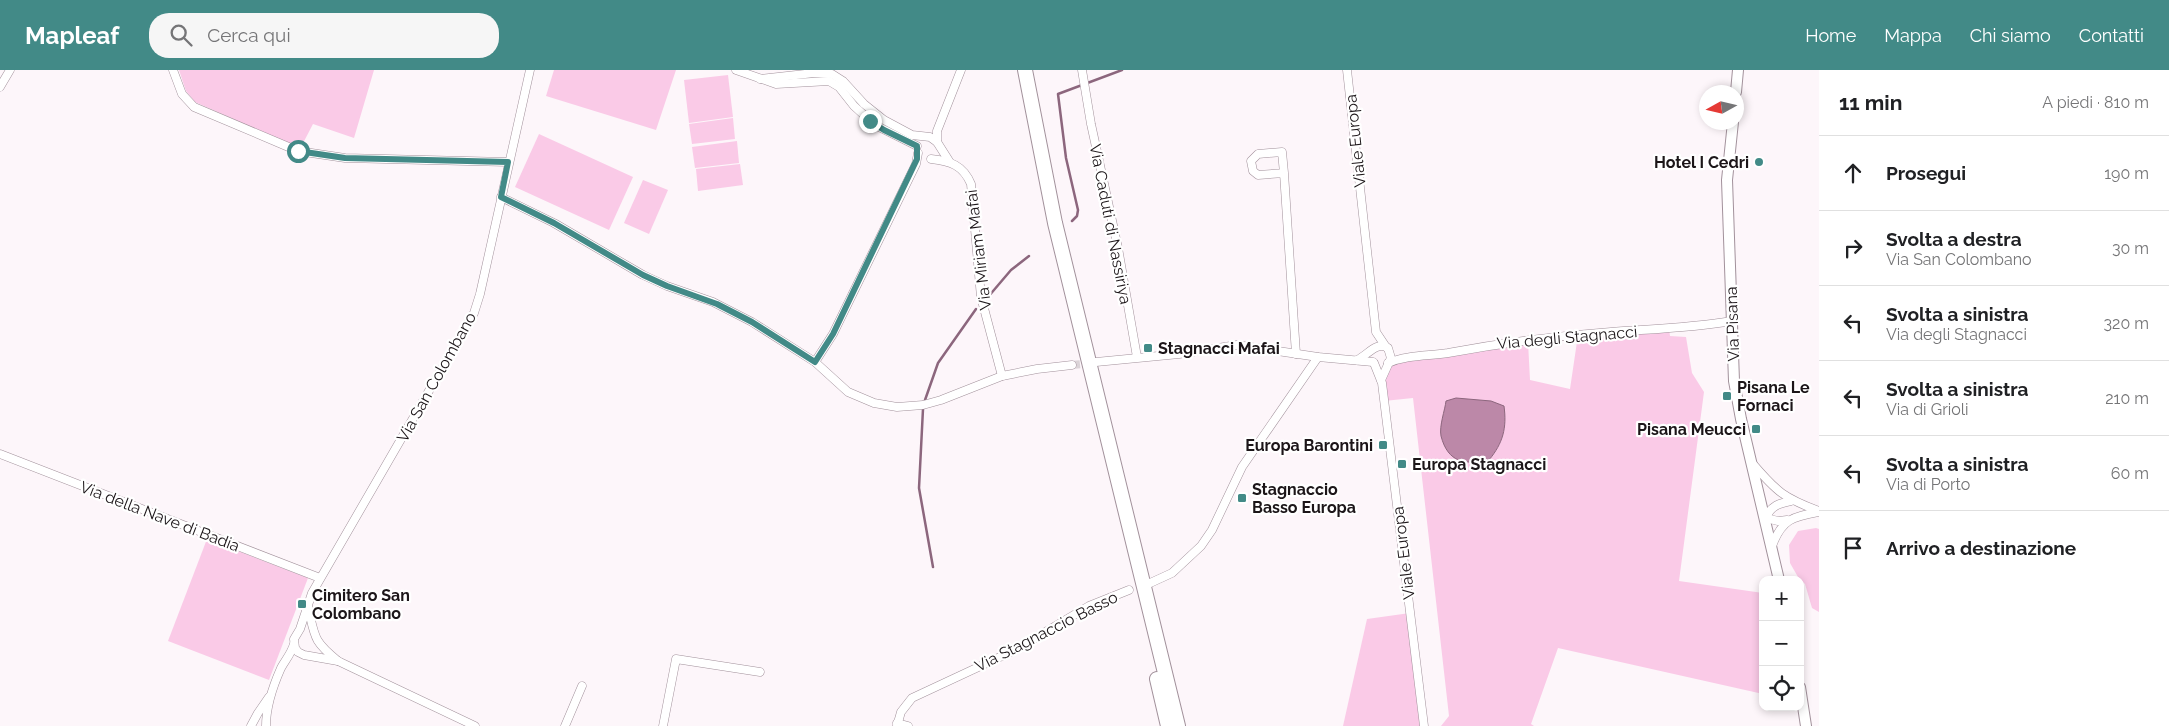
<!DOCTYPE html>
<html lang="it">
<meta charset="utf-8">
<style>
:root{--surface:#fff;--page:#f6f6f6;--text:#202124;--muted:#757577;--line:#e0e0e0;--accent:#428a87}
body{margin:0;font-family:Raleway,sans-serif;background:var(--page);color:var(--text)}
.controls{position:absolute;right:15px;bottom:15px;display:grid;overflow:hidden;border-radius:10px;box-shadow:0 2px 8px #0003}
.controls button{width:45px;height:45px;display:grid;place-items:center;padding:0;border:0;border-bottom:1px solid var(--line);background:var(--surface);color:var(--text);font:25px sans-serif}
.compass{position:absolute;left:1699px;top:15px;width:45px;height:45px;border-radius:50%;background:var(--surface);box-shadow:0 2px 8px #0003;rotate:262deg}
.stop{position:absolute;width:15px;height:15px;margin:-11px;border:4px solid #428a87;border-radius:50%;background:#fff}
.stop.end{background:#428a87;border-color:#fff;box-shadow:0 1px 5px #0008}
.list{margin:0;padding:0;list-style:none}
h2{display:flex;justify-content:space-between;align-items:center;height:65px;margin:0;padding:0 20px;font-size:21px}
h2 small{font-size:16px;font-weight:400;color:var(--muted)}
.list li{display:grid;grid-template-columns:32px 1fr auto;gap:15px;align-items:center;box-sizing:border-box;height:75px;padding:0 20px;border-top:1px solid var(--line)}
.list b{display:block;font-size:19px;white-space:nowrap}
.list p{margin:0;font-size:16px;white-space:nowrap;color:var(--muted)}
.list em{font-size:16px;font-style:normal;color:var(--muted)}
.icon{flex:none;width:28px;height:28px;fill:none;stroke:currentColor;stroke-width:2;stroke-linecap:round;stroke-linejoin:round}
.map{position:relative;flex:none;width:1819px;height:656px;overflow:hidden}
header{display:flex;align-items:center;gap:30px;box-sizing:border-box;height:70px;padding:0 25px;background:var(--accent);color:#fff}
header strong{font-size:24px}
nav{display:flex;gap:28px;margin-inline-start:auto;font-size:18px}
.search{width:350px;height:45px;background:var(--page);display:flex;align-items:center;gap:12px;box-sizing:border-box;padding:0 18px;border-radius:20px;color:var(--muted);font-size:19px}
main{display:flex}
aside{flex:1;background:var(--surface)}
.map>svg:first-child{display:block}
</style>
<header>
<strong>Mapleaf</strong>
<div class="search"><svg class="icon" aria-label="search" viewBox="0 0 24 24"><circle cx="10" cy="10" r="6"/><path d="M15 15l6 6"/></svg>Cerca qui</div>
<nav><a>Home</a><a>Mappa</a><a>Chi siamo</a><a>Contatti</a></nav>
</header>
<main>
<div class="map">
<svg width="1819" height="656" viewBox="0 0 1819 656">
<rect width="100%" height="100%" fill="#fdf6fa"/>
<g fill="#facae7">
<polygon points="179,0 374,0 354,68 313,54 300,79 195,32 186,21"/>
<polygon points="554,0 676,0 656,60 546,26"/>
<polygon points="728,5 733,47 689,53 684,10"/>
<polygon points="733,48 735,69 692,74 689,54"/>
<polygon points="539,64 633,107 609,160 515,117"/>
<polygon points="737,71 739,93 695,98 692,77"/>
<polygon points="740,94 743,115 698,121 696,99"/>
<polygon points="643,110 668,120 649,164 624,153"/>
<polygon points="1669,259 1670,266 1686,267 1692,303 1704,322 1679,511 1763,523 1763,624 1558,578 1531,654 1534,656 1441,656 1449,646 1413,328 1384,331 1384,302 1387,294 1528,272 1530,310 1570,319 1578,265"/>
<polygon points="1816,458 1819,459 1819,542 1812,538 1805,514 1798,507 1790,493 1789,475 1798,461"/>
<polygon points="207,469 308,508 269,610 168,571"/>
<polygon points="1410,543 1424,656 1343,656 1367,549"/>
</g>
<path fill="#bc88a8" stroke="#8c667d" d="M1456,328L1491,331L1504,336C1507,358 1503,373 1489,390C1465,395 1448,393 1441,366C1439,356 1445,340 1446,331Z"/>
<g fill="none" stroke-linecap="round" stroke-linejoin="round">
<g stroke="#8c667d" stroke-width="2.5">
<polyline points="1072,151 1077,146 1078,140 1066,88 1058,24 1122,0"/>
<polyline points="988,227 1011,200 1029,186"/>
<polyline points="925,330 938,293 976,239"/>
<polyline points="923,339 919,418 933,497"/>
</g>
<polyline stroke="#dbd4d8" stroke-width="8" stroke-dasharray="8 4" stroke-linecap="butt" points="1072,295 1092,293"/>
<g stroke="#a2919b" stroke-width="9">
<g id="street">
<polyline points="173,0 182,24 194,37 298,81 345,88 508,92"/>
<polyline points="736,0 776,14 829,11 839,17 854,36 875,55 917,76"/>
<polyline points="1082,0 1091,54 1118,178 1137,287"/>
<polyline points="1347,0 1376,262 1386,277"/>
<polyline points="760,9 814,3 832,4 843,11 864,34 884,50 912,65 930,67 937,72"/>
<polyline points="0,17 10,0"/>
<path d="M931,89C950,91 963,95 971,114L981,227L1002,306"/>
<polyline points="949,91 937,72 937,61 961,0"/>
<polyline points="1284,103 1258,105 1253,101 1251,91 1258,84 1282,82 1284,103 1296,284"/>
<polyline points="501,127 554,153 643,205 667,216 713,232 752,252 815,292 848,322 874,333 897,337 923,335 941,330 1002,306 1037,299 1072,295"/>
<path d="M1357,290C1368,285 1376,271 1388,278L1391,288L1381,310"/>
<polyline points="815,292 833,264 916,94 918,83"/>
<polyline points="1096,292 1179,284 1237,275 1318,287 1373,292"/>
<polyline points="1374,293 1382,313 1424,656"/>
<path d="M1388,293C1407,285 1428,286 1448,283C1501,273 1556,266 1611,262C1652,259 1692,258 1732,251"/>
<polyline points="0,384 320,508"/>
<path d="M1753,394C1777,422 1784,428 1819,441"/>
<path d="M1787,450L1778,451L1766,448C1770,436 1780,433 1791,431"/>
<path d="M1772,476C1782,449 1792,447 1819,442"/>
<polyline points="1148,514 1172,503 1201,476 1212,460 1242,397 1318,287"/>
<path d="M308,537C315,567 313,571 338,591L475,656"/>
<polyline points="338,591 304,585 298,582 295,578 294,569 300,559 312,523 474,243 480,224 530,0"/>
<polyline points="897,653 908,656"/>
<polyline points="251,656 258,643 269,627"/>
<path d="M266,656C266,636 273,616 281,598C286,589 291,584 294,574"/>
<polyline points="565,656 582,616"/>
<polyline points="663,656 676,589 760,602"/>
<polyline points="897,656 901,642 912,628 1017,579 1089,536 1129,520"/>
</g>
</g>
<g stroke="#a2919b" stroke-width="12">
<g id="secondary">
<polyline points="1736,22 1738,0"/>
<polyline points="1733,52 1727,110 1734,311 1741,349 1779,510"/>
<polyline points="1800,617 1806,656"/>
</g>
</g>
<g stroke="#a2919b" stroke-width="16">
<g id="highway">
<polyline points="1025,0 1055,153 1178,656"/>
<polyline points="1157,609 1168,656"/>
</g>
</g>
<use href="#street" stroke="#fff" stroke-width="8"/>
<use href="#secondary" stroke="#fff" stroke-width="10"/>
<use href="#highway" stroke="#fff" stroke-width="14"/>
</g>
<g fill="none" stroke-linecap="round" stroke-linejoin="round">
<polyline stroke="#428a87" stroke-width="6" points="298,81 345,88 508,92 501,127 554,153 643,205 667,216 717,234 752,252 815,292 833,264 917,89 917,76 884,60 870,51"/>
</g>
<g fill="#428a87" stroke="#fff" stroke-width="2">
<circle cx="1759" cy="92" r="5"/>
<rect x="1143" y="273" width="10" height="10" rx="2.5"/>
<rect x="1722" y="321" width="10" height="10" rx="2.5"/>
<rect x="1751" y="354" width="10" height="10" rx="2.5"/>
<rect x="1378" y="370" width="10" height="10" rx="2.5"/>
<rect x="1397" y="389" width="10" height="10" rx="2.5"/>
<rect x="1237" y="423" width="10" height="10" rx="2.5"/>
<rect x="297" y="529" width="10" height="10" rx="2.5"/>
</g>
<g text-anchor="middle" stroke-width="4.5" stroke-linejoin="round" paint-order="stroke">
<g font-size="16" fill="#1c1619" stroke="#fff">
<text transform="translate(1355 71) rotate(-96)" y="6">Viale Europa</text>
<text transform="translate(1111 154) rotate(79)" y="6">Via Caduti di Nassiriya</text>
<text transform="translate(978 180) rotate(-97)" y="6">Via Miriam Mafai</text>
<text transform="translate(1732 254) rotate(-92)" y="6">Via Pisana</text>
<text transform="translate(1567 267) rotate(-5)" y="6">Via degli Stagnacci</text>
<text transform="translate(436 307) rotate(-61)" y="6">Via San Colombano</text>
<text transform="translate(160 446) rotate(21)" y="6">Via della Nave di Badia</text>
<text transform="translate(1403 483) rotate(-97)" y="6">Viale Europa</text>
<text transform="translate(1046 561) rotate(-27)" y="6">Via Stagnaccio Basso</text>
</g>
<g font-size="16" font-weight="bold" fill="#1c1619" stroke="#fff" text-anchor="start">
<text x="1749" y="98" text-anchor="end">Hotel I Cedri</text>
<text x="1158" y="284">Stagnacci Mafai</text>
<text x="1737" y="323">Pisana Le<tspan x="1737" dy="18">Fornaci</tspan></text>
<text x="1746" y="365" text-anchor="end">Pisana Meucci</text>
<text x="1373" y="381" text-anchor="end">Europa Barontini</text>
<text x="1412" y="400">Europa Stagnacci</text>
<text x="1252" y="425">Stagnaccio<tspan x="1252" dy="18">Basso Europa</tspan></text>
<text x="312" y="531">Cimitero San<tspan x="312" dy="18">Colombano</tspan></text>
</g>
</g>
</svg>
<div class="controls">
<button>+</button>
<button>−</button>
<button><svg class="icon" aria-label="locate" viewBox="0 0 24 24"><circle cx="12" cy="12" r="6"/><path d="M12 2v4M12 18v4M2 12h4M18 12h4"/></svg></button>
</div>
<svg class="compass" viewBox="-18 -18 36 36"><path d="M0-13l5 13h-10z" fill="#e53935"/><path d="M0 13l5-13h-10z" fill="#757577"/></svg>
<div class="stop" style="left:298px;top:81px"></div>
<div class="stop end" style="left:870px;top:51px"></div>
</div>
<aside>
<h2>11 min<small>A piedi · 810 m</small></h2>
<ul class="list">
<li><svg class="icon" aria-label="ahead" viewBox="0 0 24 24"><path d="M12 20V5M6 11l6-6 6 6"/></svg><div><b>Prosegui</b></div><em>190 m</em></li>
<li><svg class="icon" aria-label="right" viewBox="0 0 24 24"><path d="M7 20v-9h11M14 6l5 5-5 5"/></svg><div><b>Svolta a destra</b><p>Via San Colombano</p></div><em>30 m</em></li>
<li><svg class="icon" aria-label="left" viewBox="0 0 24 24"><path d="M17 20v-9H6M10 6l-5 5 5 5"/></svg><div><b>Svolta a sinistra</b><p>Via degli Stagnacci</p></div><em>320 m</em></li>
<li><svg class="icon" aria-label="left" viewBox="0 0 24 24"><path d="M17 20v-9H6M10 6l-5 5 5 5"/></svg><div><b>Svolta a sinistra</b><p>Via di Grioli</p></div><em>210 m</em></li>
<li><svg class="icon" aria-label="left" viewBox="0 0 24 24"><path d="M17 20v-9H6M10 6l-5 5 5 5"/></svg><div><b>Svolta a sinistra</b><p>Via di Porto</p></div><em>60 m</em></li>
<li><svg class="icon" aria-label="arrive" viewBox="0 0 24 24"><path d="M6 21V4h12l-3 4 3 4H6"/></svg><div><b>Arrivo a destinazione</b></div></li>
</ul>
</aside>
</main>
